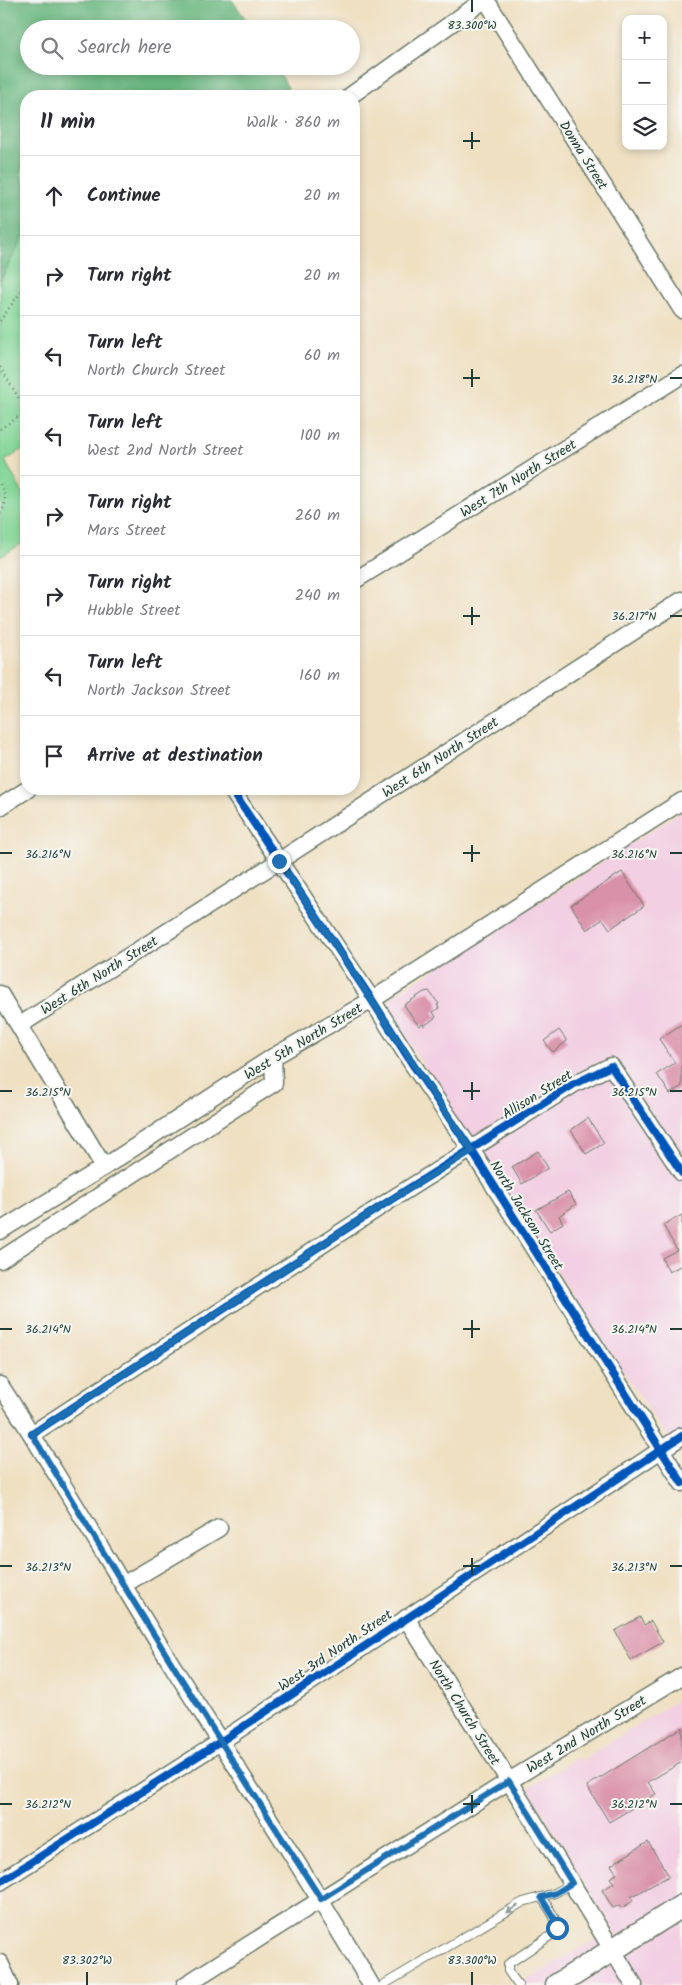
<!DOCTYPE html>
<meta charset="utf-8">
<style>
:root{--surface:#fff;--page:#f2f2f3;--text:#2b2b33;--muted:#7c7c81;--line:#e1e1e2}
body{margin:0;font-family:Kalam,sans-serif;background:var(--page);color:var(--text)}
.controls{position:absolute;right:15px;top:15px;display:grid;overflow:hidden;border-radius:10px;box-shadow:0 2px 8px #0003}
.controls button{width:45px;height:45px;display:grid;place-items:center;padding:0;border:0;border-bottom:1px solid var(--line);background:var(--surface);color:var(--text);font:25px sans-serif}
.stop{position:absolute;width:15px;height:15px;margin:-11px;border:4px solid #1f6fb2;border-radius:50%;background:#fff}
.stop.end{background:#1f6fb2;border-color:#fff;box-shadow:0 1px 5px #0008}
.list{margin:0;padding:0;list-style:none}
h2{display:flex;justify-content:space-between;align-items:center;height:65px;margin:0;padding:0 20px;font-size:21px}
h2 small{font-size:16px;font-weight:400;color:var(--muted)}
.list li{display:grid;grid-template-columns:32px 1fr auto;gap:15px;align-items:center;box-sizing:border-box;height:80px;padding:0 20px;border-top:1px solid var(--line)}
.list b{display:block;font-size:19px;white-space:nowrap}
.list p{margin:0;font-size:16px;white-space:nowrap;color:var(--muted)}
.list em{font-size:16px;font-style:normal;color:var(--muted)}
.icon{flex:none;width:28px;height:28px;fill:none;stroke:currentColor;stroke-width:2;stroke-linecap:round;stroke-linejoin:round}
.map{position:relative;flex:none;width:682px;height:1985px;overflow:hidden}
.search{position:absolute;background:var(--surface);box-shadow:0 2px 8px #0003;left:20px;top:20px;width:340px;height:55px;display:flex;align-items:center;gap:12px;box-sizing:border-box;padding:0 18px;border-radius:28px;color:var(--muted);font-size:19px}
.panel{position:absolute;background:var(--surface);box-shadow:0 2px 8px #0003;left:20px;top:90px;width:340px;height:705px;border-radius:20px}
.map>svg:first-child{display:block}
</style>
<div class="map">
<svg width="682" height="1985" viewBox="0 0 682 1985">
<rect width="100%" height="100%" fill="#f6f6f2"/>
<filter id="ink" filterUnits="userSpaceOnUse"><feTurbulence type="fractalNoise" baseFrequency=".02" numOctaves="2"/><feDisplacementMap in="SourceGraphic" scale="10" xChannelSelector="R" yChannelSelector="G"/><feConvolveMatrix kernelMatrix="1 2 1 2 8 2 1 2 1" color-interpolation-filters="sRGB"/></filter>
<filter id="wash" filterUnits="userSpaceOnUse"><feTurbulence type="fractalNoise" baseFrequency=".0096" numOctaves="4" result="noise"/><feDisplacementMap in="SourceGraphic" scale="20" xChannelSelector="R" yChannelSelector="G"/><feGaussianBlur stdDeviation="1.12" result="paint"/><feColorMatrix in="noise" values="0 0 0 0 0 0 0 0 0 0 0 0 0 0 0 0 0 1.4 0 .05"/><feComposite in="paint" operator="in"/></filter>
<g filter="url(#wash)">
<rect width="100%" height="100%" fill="#efe0c2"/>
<g fill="#f2cfe2">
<polygon points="682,811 682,1453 660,1427 456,1118 389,1011 387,1004 392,997"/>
<polygon points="682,1697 682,1985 519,1985 612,1929 528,1788 576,1758 582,1760"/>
</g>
<g fill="#83d697" stroke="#518a66">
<polygon points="26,138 26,197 0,182"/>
<polygon points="26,217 26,447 5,461 26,499 26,541 0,557 0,257"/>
</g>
<path fill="#6ab780" stroke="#447a5a" d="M0,0H232L253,29H29V66H276L288,88L285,96H180C173,89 162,91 154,96H26V150L20,172L22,182L26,186V231L0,281Z"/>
<g id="blocks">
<g fill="#d990a9">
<polygon points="622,872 644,906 610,929 603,919 587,930 571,905"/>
<polygon points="429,991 439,1004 437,1005 439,1008 433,1012 436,1017 424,1026 423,1024 419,1026 404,1005 424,992"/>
<polygon points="682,1024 682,1086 670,1094 657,1074 675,1063 659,1039"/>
<polygon points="559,1030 567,1041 553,1052 544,1041"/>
<polygon points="588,1118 604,1143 586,1154 571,1130"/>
<polygon points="538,1151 548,1168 522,1184 512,1167"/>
<polygon points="568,1192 576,1204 559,1216 563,1223 550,1231 536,1210"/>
<polygon points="682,1215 682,1265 669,1272 662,1258 677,1250 663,1225"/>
<polygon points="640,1617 644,1625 651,1621 663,1642 631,1660 615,1631"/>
<polygon points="682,1727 682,1762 648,1782 656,1794 609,1822 587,1786"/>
<polygon points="648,1842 669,1876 631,1897 633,1901 622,1908 620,1905 613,1908 602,1890 614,1883 610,1878 617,1874 611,1865"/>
</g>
</g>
</g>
<g filter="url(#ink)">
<use href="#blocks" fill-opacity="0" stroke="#687666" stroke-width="1"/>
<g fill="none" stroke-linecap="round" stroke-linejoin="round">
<g stroke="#687666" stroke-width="10">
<g id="lane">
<polyline points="383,1985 523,1902 555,1893 572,1883"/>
<path d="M518,1985L508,1971V1964L556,1932C560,1921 547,1906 541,1897"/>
</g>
</g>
<g stroke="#687666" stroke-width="19">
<g id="street">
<polyline points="486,0 682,310"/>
<polyline points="350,96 484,0"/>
<polyline points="354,581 682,375"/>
<polyline points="231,789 372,1000 413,1065 472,1151 682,1483"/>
<polyline points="0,807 28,789"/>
<polyline points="0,994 104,1167"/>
<polyline points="20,1025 279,861 682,600"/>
<polyline points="0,1231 104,1167 273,1057 372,1000 682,801"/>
<polyline points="0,1260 274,1083 273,1057"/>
<path d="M0,1385C60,1476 114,1572 172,1665C238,1771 308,1876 371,1985"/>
<polyline points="32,1434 392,1199 574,1084 611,1066 682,1173"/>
<polyline points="123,1585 219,1528"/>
<polyline points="406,1618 509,1781 634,1985"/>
<polyline points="0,1882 220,1742 682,1436"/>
<polyline points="0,1963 10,1985"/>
<polyline points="185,1985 509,1781 682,1676"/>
</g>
</g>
<g stroke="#687666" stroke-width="25">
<polyline id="secondary" points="557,1985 682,1906"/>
</g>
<g stroke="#687666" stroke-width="2.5" stroke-dasharray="1 4" stroke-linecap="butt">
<polyline points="0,321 26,284"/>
<polyline points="0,367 26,410"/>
<polyline points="0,429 26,412"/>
<path d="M0,484C5,494 8,504 0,513"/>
</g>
<use href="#lane" stroke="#fff" stroke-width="8"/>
<use href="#street" stroke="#fff" stroke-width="16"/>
<use href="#secondary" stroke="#fff" stroke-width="22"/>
<g stroke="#f6f6f2" stroke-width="11">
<g id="cycleway">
<polyline points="231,789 372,1000 413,1065 472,1151 682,1483"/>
<polyline points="32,1434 392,1199 574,1084 611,1066 682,1173"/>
<polyline points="0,1882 220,1742 682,1436"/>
</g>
</g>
<use href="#cycleway" stroke="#0057b8" stroke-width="8"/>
</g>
<defs><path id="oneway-solid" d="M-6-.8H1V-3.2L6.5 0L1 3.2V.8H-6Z" transform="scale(1.25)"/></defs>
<use fill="#8f9e9a" href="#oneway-solid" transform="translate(512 1909) rotate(149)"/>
</g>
<g fill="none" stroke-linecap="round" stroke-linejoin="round" filter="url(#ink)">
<path stroke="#1f6fb2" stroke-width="6" d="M279,861C344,957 406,1055 472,1151L392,1199L32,1434C126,1591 222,1746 321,1899L509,1781L572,1883L556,1893L541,1897L556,1921L557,1928"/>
</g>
<path fill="none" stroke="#1f3d34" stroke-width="2" d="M472,0V12M472,132V149M463,141H480M472,369V387M463,378H480M670,378H682M472,607V625M463,616H480M670,616H682M472,845V862M0,853H12M463,853H480M670,853H682M472,1082V1100M0,1091H12M463,1091H480M670,1091H682M472,1320V1338M0,1329H12M463,1329H480M670,1329H682M472,1558V1575M0,1566H12M463,1566H480M670,1566H682M472,1795V1813M0,1804H12M463,1804H480M670,1804H682M87,1972V1985M472,1972V1985"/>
<g text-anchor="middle" stroke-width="4" stroke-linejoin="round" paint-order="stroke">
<g font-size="14" fill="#1f3d34" stroke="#f6f6f2">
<text transform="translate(584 155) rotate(58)" y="5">Donna Street</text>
<text transform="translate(518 478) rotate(-32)" y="5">West 7th North Street</text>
<text transform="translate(440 757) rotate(-33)" y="5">West 6th North Street</text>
<text transform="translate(99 975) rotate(-32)" y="5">West 6th North Street</text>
<text transform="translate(303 1041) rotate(-31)" y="5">West 5th North Street</text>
<text transform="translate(537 1094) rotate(-32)" y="5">Allison Street</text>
<text transform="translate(527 1215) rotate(58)" y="5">North Jackson Street</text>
<text transform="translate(335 1650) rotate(-34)" y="5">West 3rd North Street</text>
<text transform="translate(465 1712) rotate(58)" y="5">North Church Street</text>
<text transform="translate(586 1734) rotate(-31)" y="5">West 2nd North Street</text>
</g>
</g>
<g font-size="12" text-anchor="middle" fill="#1f3d34" stroke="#f6f6f2" stroke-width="4" stroke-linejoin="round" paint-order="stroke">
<text x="472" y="29">83.300°W</text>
<text x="634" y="383">36.218°N</text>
<text x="634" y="620">36.217°N</text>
<text x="48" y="858">36.216°N</text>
<text x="634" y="858">36.216°N</text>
<text x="48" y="1096">36.215°N</text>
<text x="634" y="1096">36.215°N</text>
<text x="48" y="1333">36.214°N</text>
<text x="634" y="1333">36.214°N</text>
<text x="48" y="1571">36.213°N</text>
<text x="634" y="1571">36.213°N</text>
<text x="48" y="1808">36.212°N</text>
<text x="634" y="1808">36.212°N</text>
<text x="87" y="1964">83.302°W</text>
<text x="472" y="1964">83.300°W</text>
</g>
</svg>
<div class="controls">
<button>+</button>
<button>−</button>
<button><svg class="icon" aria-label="layers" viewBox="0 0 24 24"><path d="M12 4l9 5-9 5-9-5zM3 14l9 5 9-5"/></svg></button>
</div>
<div class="stop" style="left:557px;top:1928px"></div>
<div class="stop end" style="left:279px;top:861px"></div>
<div class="search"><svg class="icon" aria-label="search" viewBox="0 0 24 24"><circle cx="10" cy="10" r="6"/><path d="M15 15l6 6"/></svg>Search here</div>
<section class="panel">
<h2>11 min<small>Walk · 860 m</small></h2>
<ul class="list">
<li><svg class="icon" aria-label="ahead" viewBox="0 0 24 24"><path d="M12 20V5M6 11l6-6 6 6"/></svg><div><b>Continue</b></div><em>20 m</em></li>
<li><svg class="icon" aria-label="right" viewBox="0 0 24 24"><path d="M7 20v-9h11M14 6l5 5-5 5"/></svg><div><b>Turn right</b></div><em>20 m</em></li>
<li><svg class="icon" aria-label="left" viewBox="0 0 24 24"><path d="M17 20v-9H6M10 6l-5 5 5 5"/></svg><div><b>Turn left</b><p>North Church Street</p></div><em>60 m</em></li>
<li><svg class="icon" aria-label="left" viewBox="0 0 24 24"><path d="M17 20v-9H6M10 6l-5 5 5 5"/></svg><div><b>Turn left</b><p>West 2nd North Street</p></div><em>100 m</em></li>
<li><svg class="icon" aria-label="right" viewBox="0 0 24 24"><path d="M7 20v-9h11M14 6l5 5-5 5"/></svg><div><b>Turn right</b><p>Mars Street</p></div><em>260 m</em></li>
<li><svg class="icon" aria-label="right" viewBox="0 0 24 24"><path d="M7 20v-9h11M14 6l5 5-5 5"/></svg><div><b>Turn right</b><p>Hubble Street</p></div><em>240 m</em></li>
<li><svg class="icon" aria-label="left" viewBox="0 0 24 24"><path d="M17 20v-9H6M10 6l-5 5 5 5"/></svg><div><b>Turn left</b><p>North Jackson Street</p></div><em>160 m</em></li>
<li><svg class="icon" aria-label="arrive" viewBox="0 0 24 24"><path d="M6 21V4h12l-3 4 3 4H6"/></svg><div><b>Arrive at destination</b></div></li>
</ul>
</section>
</div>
